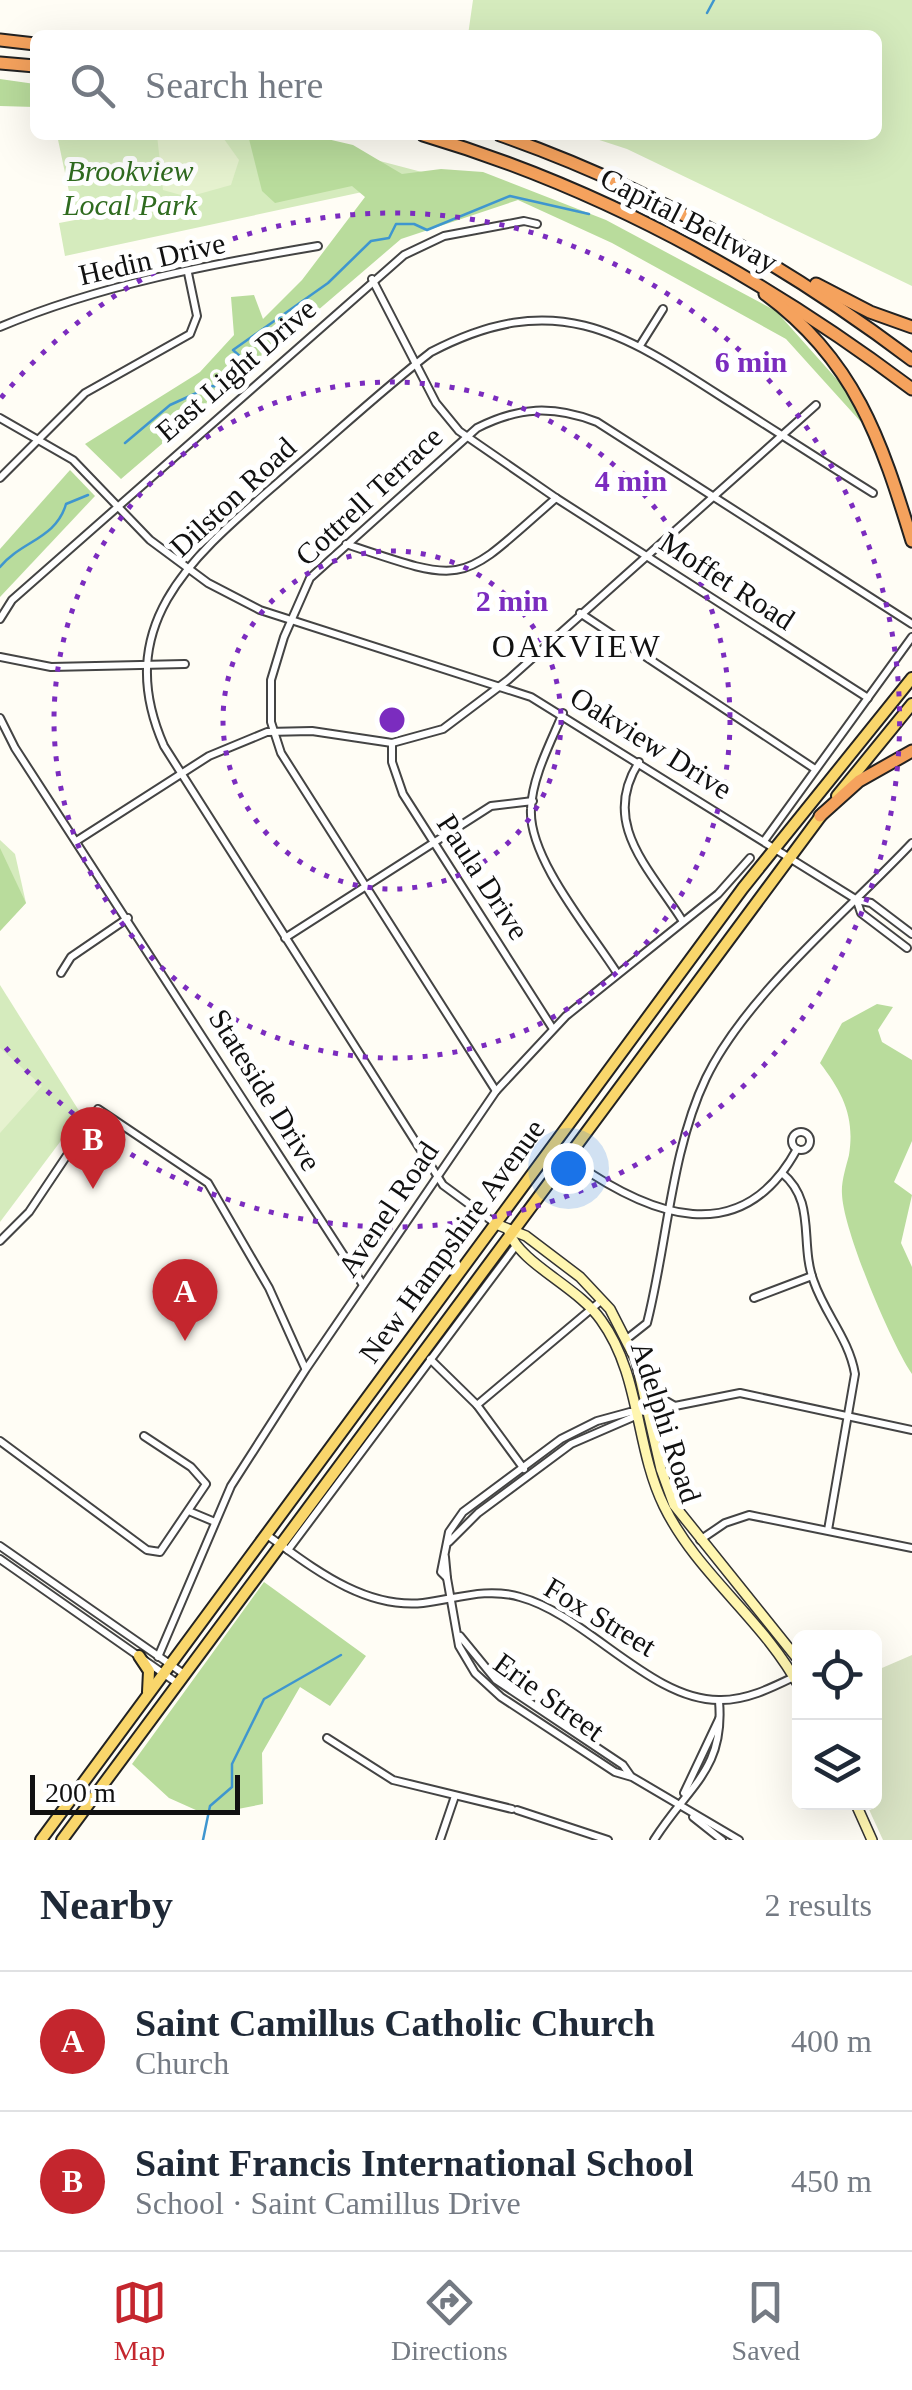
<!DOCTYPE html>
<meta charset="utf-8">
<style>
:root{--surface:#fff;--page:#f2f2f3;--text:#1f2937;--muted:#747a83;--line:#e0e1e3;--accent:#c4262e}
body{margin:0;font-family:Georgia,serif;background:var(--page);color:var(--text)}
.controls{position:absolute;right:30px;bottom:30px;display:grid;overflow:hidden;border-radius:15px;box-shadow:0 10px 40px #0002}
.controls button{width:90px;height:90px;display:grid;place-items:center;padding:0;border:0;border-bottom:2px solid var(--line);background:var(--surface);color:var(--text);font:50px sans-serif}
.scale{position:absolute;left:30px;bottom:25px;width:210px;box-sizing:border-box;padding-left:10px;border:5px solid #111;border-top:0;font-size:28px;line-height:35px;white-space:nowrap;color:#111;-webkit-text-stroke:8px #fff;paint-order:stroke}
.you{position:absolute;left:568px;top:1168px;width:35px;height:35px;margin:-25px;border:8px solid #fff;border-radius:50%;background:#1a73e8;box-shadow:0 0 0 15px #1a73e833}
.badge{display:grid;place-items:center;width:65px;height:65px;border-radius:50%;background:var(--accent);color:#fff;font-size:32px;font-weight:700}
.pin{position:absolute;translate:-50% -82px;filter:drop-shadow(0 2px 5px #0008)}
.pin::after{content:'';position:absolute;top:52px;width:35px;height:30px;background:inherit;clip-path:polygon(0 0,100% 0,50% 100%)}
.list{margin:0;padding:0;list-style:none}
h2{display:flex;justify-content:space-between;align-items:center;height:130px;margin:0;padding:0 40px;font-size:42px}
h2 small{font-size:32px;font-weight:400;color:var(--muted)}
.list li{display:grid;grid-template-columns:65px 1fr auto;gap:30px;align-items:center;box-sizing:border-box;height:140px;padding:0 40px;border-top:2px solid var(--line)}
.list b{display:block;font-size:38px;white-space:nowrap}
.list p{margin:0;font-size:32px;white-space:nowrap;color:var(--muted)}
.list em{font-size:32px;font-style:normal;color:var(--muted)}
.icon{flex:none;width:55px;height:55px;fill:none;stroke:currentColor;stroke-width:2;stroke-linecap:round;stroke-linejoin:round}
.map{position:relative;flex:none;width:912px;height:1840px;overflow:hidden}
.search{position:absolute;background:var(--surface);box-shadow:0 10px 40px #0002;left:30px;right:30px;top:30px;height:110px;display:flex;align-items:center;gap:25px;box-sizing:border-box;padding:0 35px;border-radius:15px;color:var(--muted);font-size:38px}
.sheet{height:410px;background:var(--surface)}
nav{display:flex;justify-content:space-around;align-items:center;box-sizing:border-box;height:140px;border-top:2px solid var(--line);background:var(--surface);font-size:28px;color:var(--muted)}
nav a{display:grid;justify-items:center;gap:5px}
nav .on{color:var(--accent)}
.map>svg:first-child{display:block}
</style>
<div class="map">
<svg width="912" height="1840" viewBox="0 0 912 1840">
<rect width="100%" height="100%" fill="#fffdf5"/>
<g fill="#d5ebbd">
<polygon points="473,0 912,0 912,286 627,149 584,135 877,135 877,35 468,35"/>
<polygon points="57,135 281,135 437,176 65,256 59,223 75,220"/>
<polygon points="0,840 15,854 26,903 0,931"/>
<polygon points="0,985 81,1114 0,1222"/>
</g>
<g fill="#b9dc9c">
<polygon points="0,79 35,84 35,107 0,106"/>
<polygon points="248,135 310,135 353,145 402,174 441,169 483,172 606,220 776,311 849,393 861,422 786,339 612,243 518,200 401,239 121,479 85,444 200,372 234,335 231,297 254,295 263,319 302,280 365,197 352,186 275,203 262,191"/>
<polygon points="70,470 95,496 0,597 0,549"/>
<polygon points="0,848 26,903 0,931"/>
<path d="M877,1004L893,1007L878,1030L882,1042L912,1060V1141L894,1182L912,1195L901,1243L912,1267V1374C891,1343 843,1230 842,1194C841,1182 846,1167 849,1155C855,1117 843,1093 820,1063L842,1023Z"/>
<polygon points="264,1582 366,1656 330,1706 300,1687 262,1753 263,1804 207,1815 169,1798 132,1764"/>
</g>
<polygon fill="#d9e3c4" points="912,1655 912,1840 883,1840 866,1803 874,1802 875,1671"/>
<g fill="#e6f2cf">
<polygon points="157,135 224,139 239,160 231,185 188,197 163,190"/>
<polygon points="0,1048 42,1086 0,1133"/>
</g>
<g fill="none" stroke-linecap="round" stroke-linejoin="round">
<g stroke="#3f96cf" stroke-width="2.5">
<polyline points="707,13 714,0"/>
<polyline points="125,443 170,405 212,386 226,387 228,374 247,377 243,359 233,350 328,283 371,241 389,238 396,224 414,224 427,230 510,196 589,214"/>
<path d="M0,567C21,541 56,539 66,504L88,495"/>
<polyline points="203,1840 210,1806 232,1787 232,1764 264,1699 341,1655"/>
</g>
<g stroke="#444" stroke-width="10">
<g id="street">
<polyline points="372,279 436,403 459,431 556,498 868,698"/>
<path d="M0,327C99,285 212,264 318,246"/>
<polyline points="641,344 663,309"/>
<polyline points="0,418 73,460 150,540 208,583 260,610 531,697 857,900 871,903 912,934"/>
<polyline points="0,478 85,393 190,334 197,316 188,273"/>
<path d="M346,544C470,586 458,584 556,498"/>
<polyline points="580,613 815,769"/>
<polyline points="0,619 12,600 404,255 444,236 524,221 537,224"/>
<polyline points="0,657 51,667 185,664"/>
<path d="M563,713C551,742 532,777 531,809C528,858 591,932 617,973"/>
<polyline points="0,718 15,748 363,1285"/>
<polyline points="392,743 392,762 403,794 553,1029"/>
<path d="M639,762C600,823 649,868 682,920"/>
<polyline points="78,840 209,756 267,732 312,731 392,743 443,729 508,680 816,405"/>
<polyline points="764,841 912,637"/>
<polyline points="857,901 861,913 907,948"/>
<polyline points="285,938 491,806 533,801"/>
<polyline points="61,973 71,957 128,918"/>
<path d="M496,1091L281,753L271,722V680L284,637L310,578L477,428C518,407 553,405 597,422L912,624"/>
<circle cx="801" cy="1141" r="9"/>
<path d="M574,1162C649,1215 741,1252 797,1149"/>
<path d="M782,1173C817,1202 799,1243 814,1282C825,1314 849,1339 855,1374L828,1530"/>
<path d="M496,1224L443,1185L164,746C107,617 204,548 290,472C337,432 382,390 431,352C554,288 619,330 725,399C774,430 823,462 873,493"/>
<polyline points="0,1241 29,1212 98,1109 208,1183 269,1288 305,1368"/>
<polyline points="754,1298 812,1276"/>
<path d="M628,1338L647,1323C667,1245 671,1151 706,1078C746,995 848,911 912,843"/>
<polyline points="430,1359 477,1405 524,1469"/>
<polyline points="644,1388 675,1406"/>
<polyline points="477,1405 602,1300"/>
<polyline points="0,1441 147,1550 160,1552 206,1484 191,1467 144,1436"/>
<polyline points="191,1512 215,1522"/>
<path d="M267,1535C312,1567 363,1609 423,1603C456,1599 486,1587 520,1597C587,1615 652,1702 721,1700C749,1700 775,1686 800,1674"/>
<polyline points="700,1540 725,1523 749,1515 912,1548"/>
<polyline points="449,1542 478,1513 571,1444 638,1415"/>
<polyline points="0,1546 184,1674"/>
<polyline points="288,1550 515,1247"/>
<polyline points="445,1557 447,1578"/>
<polyline points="0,1559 177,1683"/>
<polyline points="460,1636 496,1680 623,1765 630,1775"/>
<polyline points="158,1657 231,1486 306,1369 496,1091 566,1016 718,894 750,858"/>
<polyline points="327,1738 393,1780 512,1809"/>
<polyline points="684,1793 719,1719"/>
<polyline points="517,1810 608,1840"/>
<polyline points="693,1817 722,1840"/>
<polyline points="440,1840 455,1796"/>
<path d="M654,1840C688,1786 725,1770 719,1701"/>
<polyline points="739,1840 632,1777 615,1772 501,1697 475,1673 459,1646 447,1578 441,1572 449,1532 463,1512 561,1439 597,1421 630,1412 672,1410 675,1406 740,1393 912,1430"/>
</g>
</g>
<g stroke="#333" stroke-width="12">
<g id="secondary">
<polyline points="496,1224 526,1236 580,1277 610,1309 636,1360 661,1469 674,1505 800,1662"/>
<path d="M509,1232C521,1264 578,1287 601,1320C641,1375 635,1447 664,1506C697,1574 764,1620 800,1688"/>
<polyline points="855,1802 872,1840"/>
</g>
</g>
<g stroke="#222" stroke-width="14">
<g id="primary">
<polyline points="837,796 912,704"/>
<polyline points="139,1656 149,1671 148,1692"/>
<polyline points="41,1840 743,888 912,678"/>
<polyline points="62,1840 823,813"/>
</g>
</g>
<g stroke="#222" stroke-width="15">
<g id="highway">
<polyline points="0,40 35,44"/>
<polyline points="0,63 35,66"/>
<path d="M423,135C602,188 763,277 912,389"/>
<path d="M500,135C649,187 786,265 912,360"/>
<polyline points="816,284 870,312 912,327"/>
<path d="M765,294C855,360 881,440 912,541"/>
<polyline points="820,816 859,781 912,751"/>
</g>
</g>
<use href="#street" stroke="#fff" stroke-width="6"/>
<use href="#secondary" stroke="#fff6b0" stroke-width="9"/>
<use href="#primary" stroke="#f9d66b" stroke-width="10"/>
<use href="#highway" stroke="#f5a25d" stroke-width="11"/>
</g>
<g fill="none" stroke="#7b2cbf" stroke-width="5" stroke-dasharray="5 10">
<circle cx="392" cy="720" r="169"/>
<circle cx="392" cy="720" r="338"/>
<path d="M1 398A507 507 0 1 1 1 1042"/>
</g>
<g text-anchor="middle" stroke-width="10" stroke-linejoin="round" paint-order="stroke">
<g font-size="30" font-style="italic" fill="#2f6b1f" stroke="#fff">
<text x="130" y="181">Brookview<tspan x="130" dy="34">Local Park</tspan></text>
</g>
<g font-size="30" fill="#111" stroke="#fff">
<text transform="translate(689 220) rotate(27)" y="10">Capital Beltway</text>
<text transform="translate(152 259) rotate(-13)" y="10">Hedin Drive</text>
<text transform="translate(236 370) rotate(-41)" y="10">East Light Drive</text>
<text transform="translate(369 496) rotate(-43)" y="10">Cottrell Terrace</text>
<text transform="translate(233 497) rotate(-43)" y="10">Dilston Road</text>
<text transform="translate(727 581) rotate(33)" y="10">Moffet Road</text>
<text transform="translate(651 743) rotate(32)" y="10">Oakview Drive</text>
<text transform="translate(483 877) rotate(57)" y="10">Paula Drive</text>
<text transform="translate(265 1090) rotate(58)" y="10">Stateside Drive</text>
<text transform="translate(388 1209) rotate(-56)" y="10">Avenel Road</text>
<text transform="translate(452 1241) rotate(-54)" y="10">New Hampshire Avenue</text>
<text transform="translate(666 1422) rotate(72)" y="10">Adelphi Road</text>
<text transform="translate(600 1617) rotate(31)" y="10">Fox Street</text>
<text transform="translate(549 1697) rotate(36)" y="10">Erie Street</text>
</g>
<g font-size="32" letter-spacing="2.5" fill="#111" stroke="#fff">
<text x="577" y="657">OAKVIEW</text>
</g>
</g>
<circle cx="392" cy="720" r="15" fill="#7b2cbf" stroke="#fff" stroke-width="5"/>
<g font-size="30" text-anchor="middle" font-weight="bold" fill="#7b2cbf" stroke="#fff" stroke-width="10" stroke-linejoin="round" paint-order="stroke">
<text x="751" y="372">6 min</text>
<text x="631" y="491">4 min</text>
<text x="512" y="611">2 min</text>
</g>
</svg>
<div class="controls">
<button><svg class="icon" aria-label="locate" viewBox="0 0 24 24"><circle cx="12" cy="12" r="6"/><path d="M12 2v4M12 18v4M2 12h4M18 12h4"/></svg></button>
<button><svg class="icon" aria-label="layers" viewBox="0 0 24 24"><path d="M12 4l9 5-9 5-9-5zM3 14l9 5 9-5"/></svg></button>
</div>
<div class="scale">200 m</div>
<div class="you"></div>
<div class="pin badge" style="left:185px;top:1341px">A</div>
<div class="pin badge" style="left:93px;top:1189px">B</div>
<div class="search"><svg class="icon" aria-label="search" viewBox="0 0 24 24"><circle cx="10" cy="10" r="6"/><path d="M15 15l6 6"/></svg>Search here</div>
</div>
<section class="sheet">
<h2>Nearby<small>2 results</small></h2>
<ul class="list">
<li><span class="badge">A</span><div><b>Saint Camillus Catholic Church</b><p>Church</p></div><em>400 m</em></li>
<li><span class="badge">B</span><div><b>Saint Francis International School</b><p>School · Saint Camillus Drive</p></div><em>450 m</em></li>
</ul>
</section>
<nav>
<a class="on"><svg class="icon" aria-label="map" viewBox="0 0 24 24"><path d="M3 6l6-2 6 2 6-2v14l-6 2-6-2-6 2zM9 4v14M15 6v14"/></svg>Map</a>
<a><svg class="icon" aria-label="directions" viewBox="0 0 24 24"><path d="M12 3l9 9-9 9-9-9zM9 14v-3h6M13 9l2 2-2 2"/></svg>Directions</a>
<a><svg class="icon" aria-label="saved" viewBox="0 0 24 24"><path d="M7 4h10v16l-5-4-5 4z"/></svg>Saved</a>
</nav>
